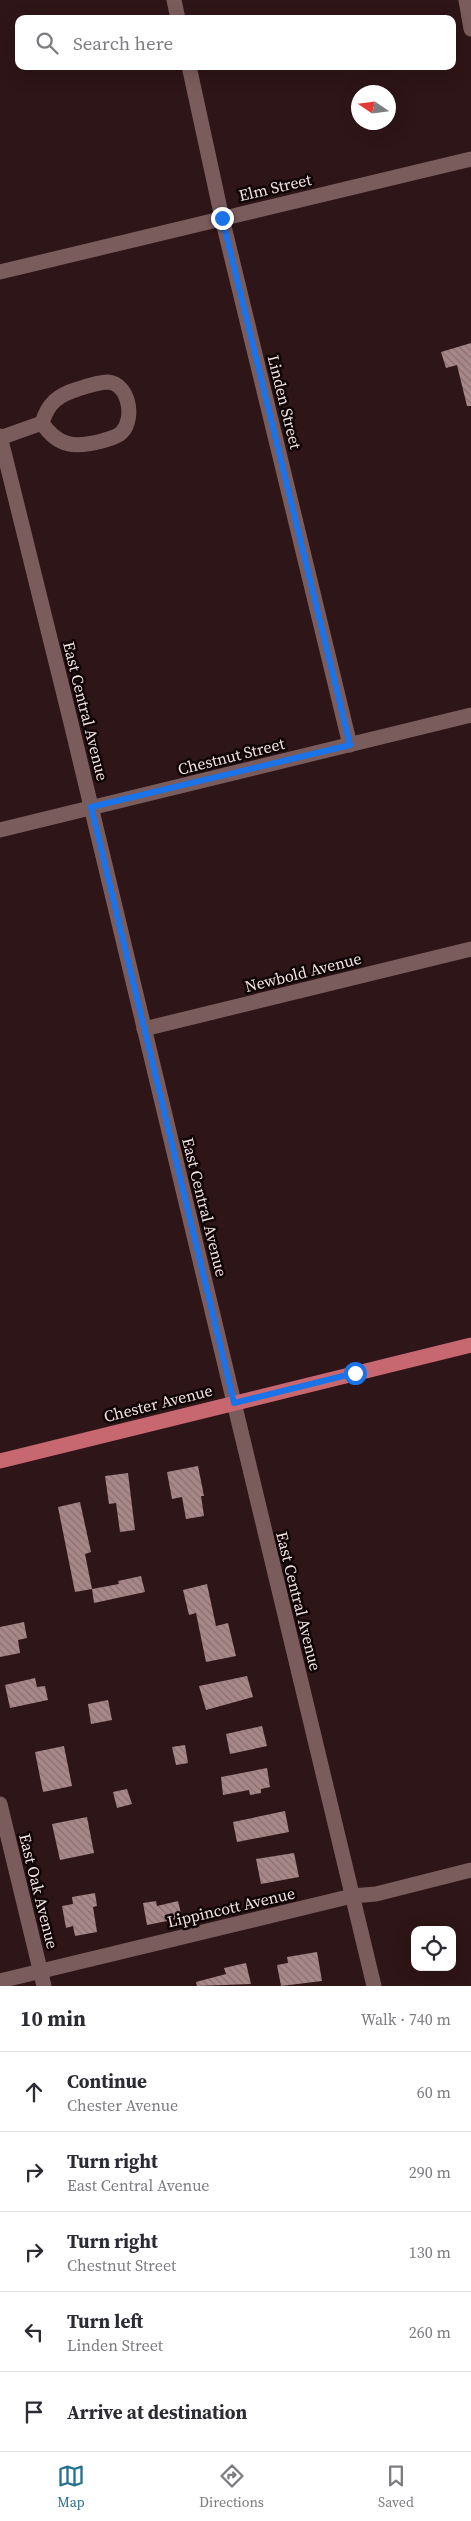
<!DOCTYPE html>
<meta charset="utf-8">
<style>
:root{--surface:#fff;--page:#f2f2f3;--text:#2b2b33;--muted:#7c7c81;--line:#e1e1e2;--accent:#26728e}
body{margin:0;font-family:"Source Serif 4",serif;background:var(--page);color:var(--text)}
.controls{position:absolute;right:15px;bottom:15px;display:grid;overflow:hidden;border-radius:10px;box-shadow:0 5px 20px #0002}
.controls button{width:45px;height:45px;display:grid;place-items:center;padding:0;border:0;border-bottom:1px solid var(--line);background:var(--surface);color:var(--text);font:25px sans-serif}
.compass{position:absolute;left:351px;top:85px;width:45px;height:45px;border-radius:50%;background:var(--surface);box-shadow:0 5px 20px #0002;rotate:283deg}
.stop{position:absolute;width:15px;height:15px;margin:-11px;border:4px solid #1a73e8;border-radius:50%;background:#fff}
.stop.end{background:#1a73e8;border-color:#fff;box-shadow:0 1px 5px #0008}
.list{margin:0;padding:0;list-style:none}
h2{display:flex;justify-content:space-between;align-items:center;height:65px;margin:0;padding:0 20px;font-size:21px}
h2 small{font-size:16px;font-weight:400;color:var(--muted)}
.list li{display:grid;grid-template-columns:32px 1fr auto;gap:15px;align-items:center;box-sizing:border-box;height:80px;padding:0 20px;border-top:1px solid var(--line)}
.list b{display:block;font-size:19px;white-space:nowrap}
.list p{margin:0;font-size:16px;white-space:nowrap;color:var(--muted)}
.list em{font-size:16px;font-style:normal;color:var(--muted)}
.icon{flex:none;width:28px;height:28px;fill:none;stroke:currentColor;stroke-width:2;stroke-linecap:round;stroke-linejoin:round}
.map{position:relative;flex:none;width:471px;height:1986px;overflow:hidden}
.search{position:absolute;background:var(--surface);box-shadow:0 5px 20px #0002;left:15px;right:15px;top:15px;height:55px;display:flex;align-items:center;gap:12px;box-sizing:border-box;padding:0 18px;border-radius:10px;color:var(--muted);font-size:19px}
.sheet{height:465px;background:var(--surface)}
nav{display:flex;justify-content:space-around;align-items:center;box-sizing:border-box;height:70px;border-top:1px solid var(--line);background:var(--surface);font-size:14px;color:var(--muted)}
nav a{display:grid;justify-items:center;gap:2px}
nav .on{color:var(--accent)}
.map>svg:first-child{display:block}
</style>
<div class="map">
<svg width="471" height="1986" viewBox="0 0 471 1986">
<defs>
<pattern id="building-back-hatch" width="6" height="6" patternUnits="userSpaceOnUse" patternTransform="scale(1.25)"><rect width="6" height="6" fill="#a88788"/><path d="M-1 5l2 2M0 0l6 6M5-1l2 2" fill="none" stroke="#877070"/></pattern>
</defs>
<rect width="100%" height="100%" fill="#2e1517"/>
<g fill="url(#building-back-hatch)">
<polygon points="471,343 471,406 467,406 457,365 446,368 441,352"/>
<polygon points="198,1466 204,1496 201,1496 204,1516 186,1519 182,1497 172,1499 167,1472"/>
<polygon points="128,1473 135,1530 120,1532 116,1503 109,1504 105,1476"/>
<polygon points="80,1502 91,1552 85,1554 92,1589 75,1592 58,1507"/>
<polygon points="141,1576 145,1592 94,1603 92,1589 119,1584 118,1581"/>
<polygon points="207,1584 216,1626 228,1623 236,1656 206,1662 196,1613 189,1615 183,1590"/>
<polygon points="24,1622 27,1638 18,1640 20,1653 0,1657 0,1627"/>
<polygon points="247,1676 253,1697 206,1710 199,1686"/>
<polygon points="35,1678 37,1687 45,1686 48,1700 10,1708 5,1685"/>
<polygon points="108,1700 112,1720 91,1724 88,1704"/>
<polygon points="262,1726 267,1746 230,1754 226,1734"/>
<polygon points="185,1745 188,1763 176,1765 172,1747"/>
<polygon points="64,1746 72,1786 43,1792 35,1752"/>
<polygon points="267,1768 270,1787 261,1789 261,1793 250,1795 249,1790 223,1795 221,1777"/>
<polygon points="127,1789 132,1804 117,1808 113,1792"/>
<polygon points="285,1811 289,1832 237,1842 233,1822"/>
<polygon points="87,1817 94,1853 60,1860 52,1824"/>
<polygon points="294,1853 299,1877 261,1884 256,1859"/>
<polygon points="95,1893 97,1906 93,1907 97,1932 75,1936 73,1926 66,1928 62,1906 73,1904 72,1897"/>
<polygon points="156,1901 157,1906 178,1901 182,1918 147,1925 143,1903"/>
<polygon points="317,1952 322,1981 281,1986 277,1965 288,1963 287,1957"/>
<polygon points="246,1963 251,1984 197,1986 196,1982 226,1974 224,1968"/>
</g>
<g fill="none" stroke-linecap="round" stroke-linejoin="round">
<g stroke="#7b5c5d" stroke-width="15">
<polyline points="174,0 178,19"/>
<polyline points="466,0 471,29"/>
<polyline points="189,66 222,218 350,745"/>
<polyline points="0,272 471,159"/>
<polyline points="0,436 71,723 374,1986"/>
<path d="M0,438L42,423C58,447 75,448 102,441C108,439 118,437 122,432C135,418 129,384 108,382C99,382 87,386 78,389C58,395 48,403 42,423"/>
<polyline points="0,830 471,715"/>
<polyline points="144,1029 471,949"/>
<polyline points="0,1804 44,1986"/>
<polyline points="0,1981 352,1896 376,1894 471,1870"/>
</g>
<polyline stroke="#c76871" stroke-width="15" points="0,1461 471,1345"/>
</g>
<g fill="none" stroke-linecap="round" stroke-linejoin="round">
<polyline stroke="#1a73e8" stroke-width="6" points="222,218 350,745 91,807 234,1403 355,1373"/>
</g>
<g text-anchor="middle" stroke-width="5" stroke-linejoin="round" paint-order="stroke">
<g font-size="16" fill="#f3e1e1" stroke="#0f0506">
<text transform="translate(275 187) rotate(-13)" y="6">Elm Street</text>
<text transform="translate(285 402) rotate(76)" y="6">Linden Street</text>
<text transform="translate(86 711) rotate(76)" y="6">East Central Avenue</text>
<text transform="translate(231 756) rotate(-14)" y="6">Chestnut Street</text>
<text transform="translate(303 972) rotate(-14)" y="6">Newbold Avenue</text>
<text transform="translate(205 1207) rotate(76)" y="6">East Central Avenue</text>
<text transform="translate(158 1403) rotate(-14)" y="6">Chester Avenue</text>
<text transform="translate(299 1601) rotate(76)" y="6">East Central Avenue</text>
<text transform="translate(39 1891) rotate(76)" y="6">East Oak Avenue</text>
<text transform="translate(231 1907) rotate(-13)" y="6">Lippincott Avenue</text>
</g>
</g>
</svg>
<div class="controls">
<button><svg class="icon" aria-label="locate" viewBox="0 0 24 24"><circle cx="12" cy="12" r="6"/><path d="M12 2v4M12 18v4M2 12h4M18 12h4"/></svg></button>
</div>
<svg class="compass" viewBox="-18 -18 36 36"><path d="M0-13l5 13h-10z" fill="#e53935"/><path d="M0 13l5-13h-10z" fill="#7c7c81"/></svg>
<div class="stop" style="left:355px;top:1373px"></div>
<div class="stop end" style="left:222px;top:218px"></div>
<div class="search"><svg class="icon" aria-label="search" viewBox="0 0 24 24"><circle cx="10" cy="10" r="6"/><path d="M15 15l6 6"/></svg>Search here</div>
</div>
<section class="sheet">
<h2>10 min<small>Walk · 740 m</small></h2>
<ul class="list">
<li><svg class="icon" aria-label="ahead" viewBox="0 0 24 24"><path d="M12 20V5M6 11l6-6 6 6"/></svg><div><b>Continue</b><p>Chester Avenue</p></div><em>60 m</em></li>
<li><svg class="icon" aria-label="right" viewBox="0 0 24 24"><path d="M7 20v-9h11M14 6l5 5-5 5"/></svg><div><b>Turn right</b><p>East Central Avenue</p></div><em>290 m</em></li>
<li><svg class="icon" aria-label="right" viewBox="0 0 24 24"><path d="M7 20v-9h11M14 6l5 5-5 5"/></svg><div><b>Turn right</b><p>Chestnut Street</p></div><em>130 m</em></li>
<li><svg class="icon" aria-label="left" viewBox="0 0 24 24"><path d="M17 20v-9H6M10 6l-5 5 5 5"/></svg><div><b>Turn left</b><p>Linden Street</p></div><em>260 m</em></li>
<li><svg class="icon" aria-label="arrive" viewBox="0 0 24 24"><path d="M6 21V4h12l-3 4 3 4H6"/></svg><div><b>Arrive at destination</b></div></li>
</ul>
</section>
<nav>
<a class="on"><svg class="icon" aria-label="map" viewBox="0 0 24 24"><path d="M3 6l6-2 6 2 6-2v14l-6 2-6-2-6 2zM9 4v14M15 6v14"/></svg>Map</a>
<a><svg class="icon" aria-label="directions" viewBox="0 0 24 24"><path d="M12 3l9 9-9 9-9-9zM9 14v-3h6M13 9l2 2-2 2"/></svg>Directions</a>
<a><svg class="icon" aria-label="saved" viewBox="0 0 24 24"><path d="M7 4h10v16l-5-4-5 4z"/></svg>Saved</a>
</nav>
